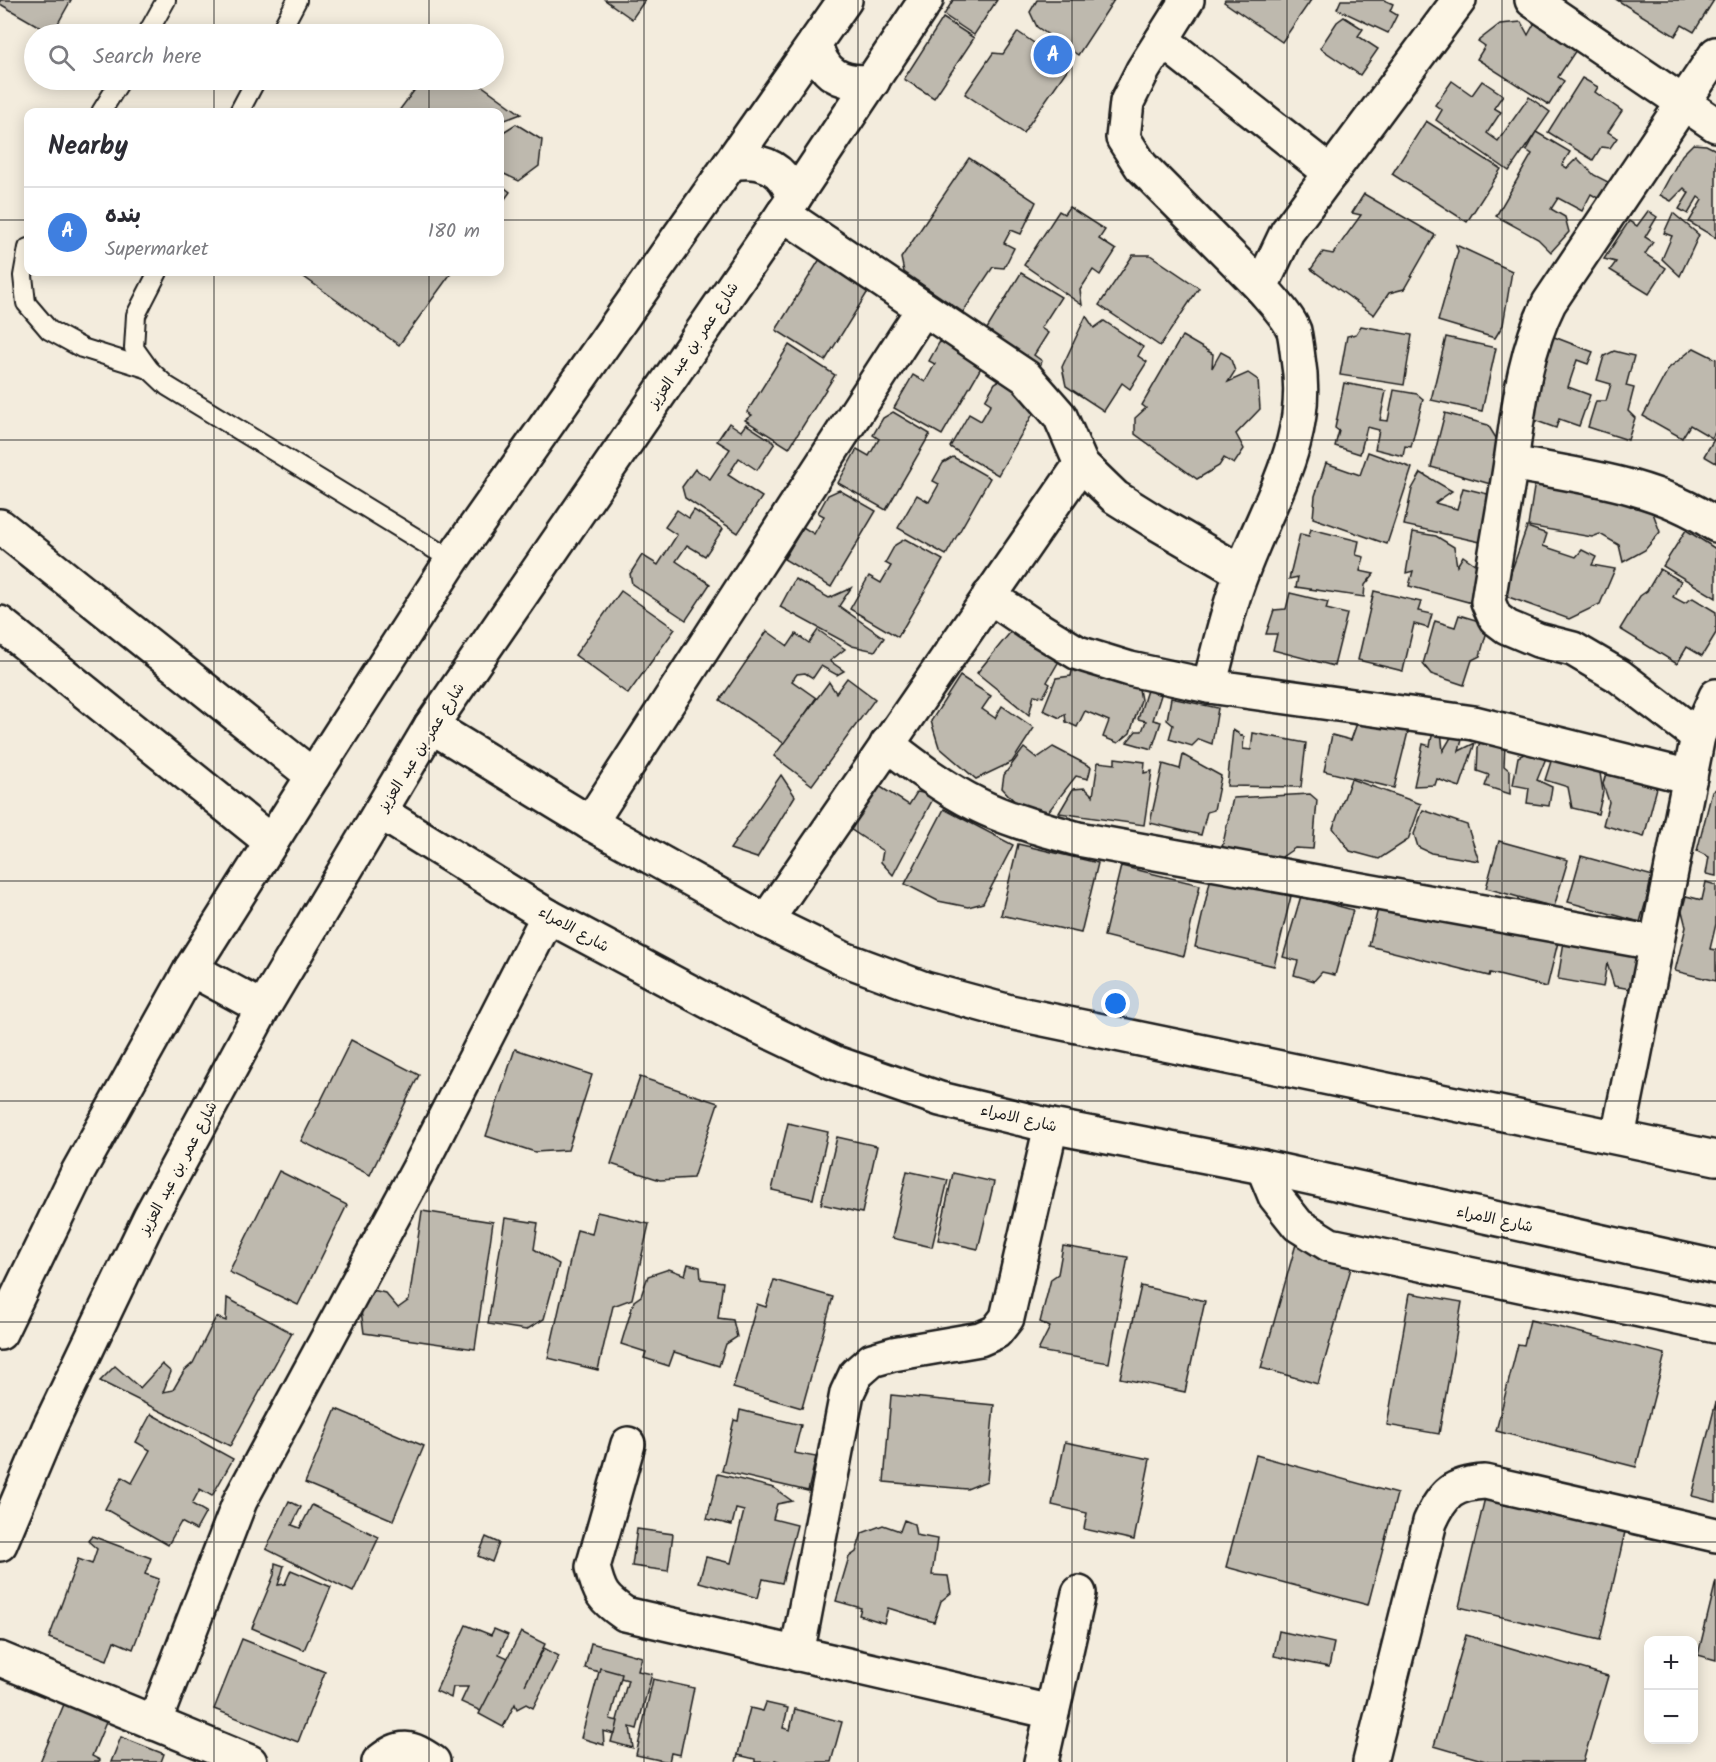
<!DOCTYPE html>
<meta charset="utf-8">
<style>
:root{--surface:#fff;--page:#f2f2f3;--text:#2b2b33;--muted:#7c7c81;--line:#e1e1e2;--accent:#b45309}
body{margin:0;font-family:Kalam,"Playpen Sans Arabic",sans-serif;background:var(--page);color:var(--text)}
.controls{position:absolute;right:18px;bottom:18px;display:grid;overflow:hidden;border-radius:12px;box-shadow:0 3px 15px #0003}
.controls button{width:54px;height:54px;display:grid;place-items:center;padding:0;border:0;border-bottom:2px solid var(--line);background:var(--surface);color:var(--text);font:30px sans-serif}
.you{position:absolute;left:1116px;top:1004px;width:21px;height:21px;margin:-15px;border:4px solid #fff;border-radius:50%;background:#1a73e8;box-shadow:0 0 0 9px #1a73e833}
.badge{display:grid;place-items:center;width:39px;height:39px;border-radius:50%;background:var(--accent);color:#fff;font-size:20px;font-weight:700}
.pin{position:absolute;translate:-50% -50%;border:3px solid #fff;box-shadow:0 2px 6px #0006}
.list{margin:0;padding:0;list-style:none}
h2{display:flex;justify-content:space-between;align-items:center;height:78px;margin:0;padding:0 24px;font-size:26px}
h2 small{font-size:20px;font-weight:400;color:var(--muted)}
.list li{display:grid;grid-template-columns:39px 1fr auto;gap:18px;align-items:center;box-sizing:border-box;height:90px;padding:0 24px;border-top:2px solid var(--line)}
.list b{display:block;font-size:22px;white-space:nowrap}
.list p{margin:0;font-size:20px;white-space:nowrap;color:var(--muted)}
.list em{font-size:20px;font-style:normal;color:var(--muted)}
.icon{flex:none;width:33px;height:33px;fill:none;stroke:currentColor;stroke-width:2;stroke-linecap:round;stroke-linejoin:round}
.map{position:relative;flex:none;width:1716px;height:1762px;overflow:hidden}
.search{position:absolute;background:var(--surface);box-shadow:0 3px 15px #0003;left:24px;top:24px;width:480px;height:66px;display:flex;align-items:center;gap:15px;box-sizing:border-box;padding:0 21px;border-radius:33px;color:var(--muted);font-size:22px}
.panel{position:absolute;background:var(--surface);box-shadow:0 3px 15px #0003;left:24px;top:108px;width:480px;height:168px;border-radius:12px}
.map>svg:first-child{display:block}
</style>
<div class="map">
<svg width="1716" height="1762" viewBox="0 0 1716 1762">
<rect width="100%" height="100%" fill="#f3ecdd"/>
<filter id="ink" filterUnits="userSpaceOnUse"><feTurbulence type="fractalNoise" baseFrequency=".0167" numOctaves="2"/><feDisplacementMap in="SourceGraphic" scale="12" xChannelSelector="R" yChannelSelector="G"/><feConvolveMatrix kernelMatrix="1 2 1 2 8 2 1 2 1" color-interpolation-filters="sRGB"/></filter>
<g filter="url(#ink)">
<g fill="#beb9ae" stroke="#1c1c1c" stroke-width="1.5">
<polygon points="0,0 71,0 52,34 0,4"/>
<polygon points="605,0 645,0 632,19"/>
<polygon points="953,0 997,0 974,35 944,15"/>
<polygon points="1037,0 1114,0 1078,55 1037,27 1030,12"/>
<polygon points="1225,0 1311,0 1282,42 1224,2"/>
<polygon points="1341,0 1384,0 1393,4 1390,11 1397,15 1388,33 1337,9"/>
<polygon points="1617,0 1714,0 1694,32 1682,25 1675,36"/>
<polygon points="1344,17 1363,29 1358,36 1378,49 1360,75 1320,48 1337,22"/>
<polygon points="943,18 974,38 934,98 904,79"/>
<polygon points="1521,22 1528,35 1534,24 1541,24 1578,47 1558,77 1564,81 1549,105 1477,59 1485,46 1478,41 1500,24"/>
<polygon points="1018,32 1069,67 1023,133 965,94 993,53 1003,54"/>
<polygon points="1582,78 1598,87 1595,92 1622,111 1608,132 1617,138 1610,148 1601,147 1593,160 1548,132"/>
<polygon points="422,80 474,80 521,114 500,122 500,112 398,112"/>
<polygon points="1452,81 1472,95 1482,81 1503,95 1494,108 1501,112 1487,133 1498,141 1529,97 1550,112 1509,171 1436,120 1442,110 1435,105"/>
<polygon points="1426,121 1501,169 1467,222 1392,174"/>
<polygon points="516,124 542,140 539,166 519,181 500,172 500,134"/>
<polygon points="1536,132 1570,152 1562,165 1567,168 1577,158 1594,175 1616,186 1608,204 1591,194 1582,211 1558,198 1551,209 1565,217 1569,232 1551,252 1538,239 1496,216 1532,154 1526,150"/>
<polygon points="1693,144 1706,145 1716,150 1716,238 1689,222 1702,200 1698,197 1688,214 1679,209 1689,193 1684,188 1671,201 1660,195 1682,155"/>
<polygon points="969,158 1036,202 1021,234 1011,230 1004,243 1014,248 1004,268 993,267 963,312 904,272 901,258"/>
<polygon points="500,184 510,192 500,206"/>
<polygon points="1364,194 1435,235 1404,289 1389,293 1374,315 1311,269 1323,252 1333,254 1361,215 1352,213"/>
<polygon points="1069,207 1105,230 1099,239 1116,250 1100,275 1093,270 1080,290 1082,305 1024,265 1059,211 1064,214"/>
<polygon points="1648,211 1657,217 1645,237 1653,242 1645,254 1666,268 1649,294 1610,270 1616,262 1604,259 1629,221 1637,226"/>
<polygon points="1673,213 1699,235 1680,276 1662,259 1672,236 1664,233"/>
<polygon points="1456,245 1512,271 1503,325 1495,338 1438,321 1458,251"/>
<polygon points="823,254 872,285 825,361 776,330"/>
<polygon points="1133,255 1150,255 1199,288 1160,346 1099,305"/>
<polygon points="297,272 452,272 399,345"/>
<polygon points="1021,273 1061,297 1041,328 1048,333 1034,355 1042,361 1038,372 982,337"/>
<polygon points="1086,316 1094,328 1104,321 1143,347 1138,356 1147,362 1130,389 1122,383 1104,411 1066,386 1062,367"/>
<polygon points="1361,326 1412,335 1404,385 1340,375 1347,336 1356,334"/>
<polygon points="1549,335 1593,352 1588,364 1577,360 1568,387 1590,395 1579,426 1559,419 1556,428 1520,415"/>
<polygon points="1182,336 1213,354 1212,368 1221,352 1230,357 1235,371 1228,382 1248,373 1258,380 1260,409 1236,434 1244,449 1234,464 1224,458 1219,466 1197,479 1135,434 1135,418 1146,408 1142,405"/>
<polygon points="949,337 986,359 942,435 894,408 913,375 925,382 935,364 929,361 939,343"/>
<polygon points="1446,337 1496,348 1482,411 1431,400"/>
<polygon points="789,345 835,375 789,448 745,420 752,415 747,412"/>
<polygon points="1694,348 1716,359 1716,430 1712,438 1690,425 1682,438 1643,416 1669,368"/>
<polygon points="1614,351 1634,356 1626,386 1634,388 1628,411 1635,418 1628,440 1588,427 1596,401 1606,401 1611,384 1597,380 1604,356"/>
<polygon points="1005,377 1042,398 998,475 950,447 969,414 981,421 991,404 985,400 995,383"/>
<polygon points="1344,383 1386,391 1380,420 1388,421 1394,390 1417,394 1423,399 1411,447 1405,446 1403,456 1375,449 1379,430 1367,427 1360,454 1335,446 1339,431 1335,428"/>
<polygon points="893,412 930,434 886,510 838,483 857,449 869,456 879,439 873,435 883,418"/>
<polygon points="1445,413 1488,425 1504,451 1494,485 1431,467"/>
<polygon points="729,423 741,431 746,424 775,443 757,470 739,458 728,475 762,497 738,533 685,498 682,487 695,469 710,479 730,449 717,441"/>
<polygon points="1716,436 1716,463 1704,456"/>
<polygon points="1368,452 1412,468 1387,544 1313,518 1315,496 1326,463 1360,475"/>
<polygon points="953,457 990,478 946,555 898,528 917,495 929,502 939,484 933,481 943,463"/>
<polygon points="1421,473 1452,491 1435,503 1457,509 1463,488 1496,496 1485,543 1404,525 1412,489"/>
<polygon points="1536,475 1624,490 1653,513 1660,532 1645,550 1623,562 1619,545 1600,534 1592,537 1528,526"/>
<polygon points="839,490 876,511 831,587 784,559 803,527 814,534 824,516 818,513 828,495"/>
<polygon points="677,510 689,518 694,510 723,529 705,556 687,545 676,561 710,584 686,620 632,584 630,574 642,555 658,565 677,535 665,527"/>
<polygon points="1527,527 1547,534 1543,546 1576,557 1582,550 1596,557 1592,565 1615,569 1600,604 1569,619 1503,595"/>
<polygon points="1311,529 1359,541 1356,555 1364,557 1360,571 1374,574 1365,585 1364,597 1296,587 1298,577 1289,579 1300,534 1309,536"/>
<polygon points="1686,530 1716,549 1716,598 1663,566"/>
<polygon points="1413,532 1436,536 1454,547 1457,566 1463,556 1482,569 1472,603 1409,586 1413,571 1406,573"/>
<polygon points="905,539 943,560 898,637 850,609 869,576 881,583 891,566 885,563 895,545"/>
<polygon points="1660,569 1681,581 1673,597 1684,603 1693,598 1716,612 1716,633 1702,656 1687,647 1677,664 1620,629 1640,596 1647,591"/>
<polygon points="795,579 829,598 851,588 839,606 884,638 875,651 852,646 780,607"/>
<polygon points="621,591 675,629 628,694 575,655"/>
<polygon points="1374,591 1421,602 1418,611 1432,614 1428,628 1414,624 1403,671 1358,660"/>
<polygon points="1290,593 1328,602 1326,609 1347,614 1334,666 1273,650 1277,634 1266,634 1274,610 1286,609"/>
<polygon points="1459,615 1489,624 1480,656 1472,660 1464,685 1431,674 1423,664 1435,621 1455,627"/>
<polygon points="1013,629 1038,649 1059,661 1047,682 1050,684 1043,697 1034,695 1029,715 977,673"/>
<polygon points="818,630 845,649 830,661 844,671 837,675 821,666 813,678 805,673 797,674 792,681 816,698 785,744 720,700 767,631 788,646 796,634 809,643"/>
<polygon points="1074,662 1137,678 1141,700 1130,733 1118,743 1103,737 1109,721 1085,711 1077,727 1066,722 1065,714 1060,718 1043,710 1056,678 1071,676"/>
<polygon points="960,676 991,696 982,709 995,718 1002,706 1034,728 1012,762 976,779 939,747 931,721"/>
<polygon points="847,678 875,699 812,785 774,756 829,682 836,693"/>
<polygon points="1147,690 1161,695 1153,720 1161,722 1152,749 1127,742 1136,731 1142,731 1146,721 1138,719"/>
<polygon points="1171,698 1218,708 1212,744 1199,739 1192,746 1169,739 1173,725 1167,720"/>
<polygon points="1361,712 1409,728 1394,788 1324,771 1332,735 1351,740"/>
<polygon points="1233,730 1244,737 1243,749 1251,750 1253,733 1306,743 1301,787 1227,786"/>
<polygon points="1441,730 1443,751 1453,734 1463,736 1459,751 1475,743 1460,787 1437,779 1435,785 1414,786 1423,744 1430,746 1433,731"/>
<polygon points="1483,734 1505,743 1504,766 1510,771 1510,794 1485,786 1489,775 1477,771 1478,748"/>
<polygon points="1556,746 1589,761 1600,773 1603,792 1598,814 1572,808 1568,787 1545,780"/>
<polygon points="1053,747 1091,767 1088,779 1076,776 1048,812 1017,804 1002,788 1004,775 1024,748 1037,758"/>
<polygon points="1530,751 1546,758 1537,780 1552,787 1549,806 1527,803 1529,788 1513,785 1518,757"/>
<polygon points="1183,755 1221,776 1214,810 1207,812 1201,835 1150,823 1163,764 1180,769"/>
<polygon points="1115,758 1145,762 1144,773 1152,771 1144,825 1059,813 1073,789 1085,788 1093,796 1098,762 1115,764"/>
<polygon points="1610,759 1659,780 1644,837 1603,825 1609,802 1603,784"/>
<polygon points="781,775 795,796 757,858 730,849"/>
<polygon points="1351,779 1421,804 1408,840 1379,859 1350,851 1333,828"/>
<polygon points="879,786 909,805 917,792 935,795 893,875 881,862 883,851 844,825"/>
<polygon points="1716,789 1716,876 1706,874 1709,857 1697,851 1712,792"/>
<polygon points="1310,794 1317,800 1313,849 1295,848 1276,861 1222,848 1233,798"/>
<polygon points="944,809 1013,845 983,903 968,907 938,901 905,884"/>
<polygon points="1423,810 1467,825 1479,861 1431,853 1418,847 1414,834"/>
<polygon points="1499,841 1568,860 1554,907 1486,888"/>
<polygon points="1018,844 1098,863 1081,933 1001,915"/>
<polygon points="1581,856 1653,876 1640,922 1568,902"/>
<polygon points="1121,866 1200,885 1184,956 1104,936"/>
<polygon points="1211,877 1291,896 1274,966 1195,947"/>
<polygon points="1706,882 1716,885 1716,924 1710,949 1716,950 1716,981 1675,971 1686,927 1682,911 1686,896 1702,900"/>
<polygon points="1301,896 1353,910 1335,975 1322,972 1314,981 1294,975 1298,961 1283,957"/>
<polygon points="1380,900 1558,942 1547,987 1490,973 1489,976 1369,946"/>
<polygon points="1566,929 1650,944 1642,991 1614,986 1607,963 1603,987 1558,979"/>
<polygon points="351,1040 419,1075 370,1175 301,1141"/>
<polygon points="515,1049 592,1075 568,1150 535,1152 486,1136"/>
<polygon points="640,1077 718,1103 693,1178 660,1180 611,1164"/>
<polygon points="788,1123 828,1132 813,1199 772,1190"/>
<polygon points="837,1137 877,1146 862,1213 821,1204"/>
<polygon points="279,1171 347,1205 298,1305 229,1272"/>
<polygon points="907,1171 948,1180 932,1247 892,1238"/>
<polygon points="953,1173 994,1182 978,1249 938,1240"/>
<polygon points="422,1211 493,1222 475,1349 364,1333 360,1303 364,1288 385,1293 398,1308 409,1300"/>
<polygon points="597,1212 649,1224 632,1299 613,1306 598,1370 548,1358 577,1230 592,1234"/>
<polygon points="505,1218 538,1223 534,1249 559,1264 544,1319 526,1330 488,1324"/>
<polygon points="1298,1237 1355,1254 1318,1384 1261,1368"/>
<polygon points="1063,1246 1128,1257 1109,1363 1038,1351 1050,1327 1040,1322 1051,1279 1058,1274"/>
<polygon points="688,1264 700,1267 701,1279 723,1282 718,1318 733,1320 737,1337 726,1344 719,1366 674,1352 669,1366 644,1358 646,1352 621,1344 634,1301 641,1296 648,1276 669,1269 685,1275"/>
<polygon points="774,1280 833,1297 802,1408 733,1388 757,1304 766,1307"/>
<polygon points="1141,1286 1205,1301 1185,1392 1120,1378"/>
<polygon points="1410,1293 1462,1302 1439,1434 1387,1425"/>
<polygon points="227,1298 292,1333 230,1446 100,1381 115,1366 140,1388 162,1364 171,1372 163,1392 173,1390 184,1371 193,1363 216,1317 226,1321"/>
<polygon points="1530,1320 1665,1354 1636,1467 1496,1431 1518,1344 1524,1345"/>
<polygon points="891,1395 994,1405 987,1481 967,1489 884,1482"/>
<polygon points="1716,1402 1716,1502 1692,1496"/>
<polygon points="336,1409 424,1446 393,1520 305,1483"/>
<polygon points="740,1410 801,1425 794,1453 816,1457 808,1491 722,1471 734,1420 738,1421"/>
<polygon points="151,1414 233,1459 212,1496 200,1489 192,1504 206,1512 196,1530 181,1522 168,1545 105,1509 122,1477 132,1483 150,1450 136,1442"/>
<polygon points="1065,1442 1150,1459 1134,1540 1084,1529 1087,1513 1052,1505"/>
<polygon points="1256,1455 1397,1494 1368,1605 1226,1567"/>
<polygon points="718,1474 774,1488 792,1501 777,1504 773,1519 797,1525 782,1583 763,1579 758,1598 699,1582 706,1557 731,1563 744,1511 736,1509 732,1525 707,1519"/>
<polygon points="1488,1485 1628,1519 1600,1640 1459,1607"/>
<polygon points="289,1501 301,1507 292,1525 300,1528 312,1505 379,1537 353,1592 266,1549"/>
<polygon points="904,1520 914,1524 916,1535 937,1539 932,1575 948,1576 951,1593 941,1601 934,1622 888,1608 884,1623 859,1615 861,1608 836,1601 849,1557 856,1552 862,1533 883,1525 900,1531"/>
<polygon points="637,1529 673,1534 668,1571 632,1566"/>
<polygon points="92,1536 151,1558 145,1574 159,1579 133,1649 114,1641 107,1660 49,1638 78,1559 92,1564 97,1549 88,1541"/>
<polygon points="486,1537 499,1543 492,1562 478,1556"/>
<polygon points="275,1563 284,1566 278,1585 285,1584 291,1570 331,1587 304,1650 252,1628 274,1575"/>
<polygon points="1716,1581 1716,1660 1698,1655"/>
<polygon points="466,1625 491,1635 494,1629 508,1635 499,1654 519,1663 503,1698 492,1692 483,1712 461,1702 468,1687 453,1687 451,1698 436,1691"/>
<polygon points="1279,1631 1334,1643 1329,1667 1274,1656"/>
<polygon points="521,1632 545,1644 525,1685 544,1648 559,1656 533,1708 526,1704 517,1709 515,1704 503,1727 479,1714"/>
<polygon points="1466,1635 1608,1676 1583,1762 1489,1762 1434,1746"/>
<polygon points="242,1639 325,1672 298,1742 214,1709"/>
<polygon points="591,1643 642,1657 638,1671 652,1674 637,1729 630,1727 633,1748 611,1742 628,1680 585,1668"/>
<polygon points="600,1668 622,1674 610,1719 618,1721 615,1734 603,1731 604,1745 581,1738"/>
<polygon points="653,1679 694,1688 680,1755 671,1753 669,1762 636,1755"/>
<polygon points="65,1702 107,1720 92,1756 100,1760 99,1762 40,1762"/>
<polygon points="766,1703 788,1708 783,1728 790,1730 795,1709 842,1722 831,1762 781,1762 775,1760 774,1762 755,1762 755,1759 738,1755 736,1762 750,1708 763,1711"/>
<polygon points="121,1737 164,1754 161,1762 111,1762"/>
</g>
<g fill="none" stroke-linecap="round" stroke-linejoin="round">
<g stroke="#1c1c1c" stroke-width="22">
<g id="lane">
<polyline points="147,34 166,0"/>
<polyline points="279,34 297,0"/>
<polyline points="101,112 121,80"/>
<polyline points="239,112 256,80"/>
<polyline points="28,248 23,276 26,303 49,330 82,348 149,369"/>
<polyline points="158,272 136,315 134,348 149,369 167,386 452,560"/>
</g>
</g>
<g stroke="#1c1c1c" stroke-width="38">
<g id="street">
<polyline points="1187,0 1143,70 1127,102 1123,138 1141,166 1261,287"/>
<polyline points="1532,0 1716,125"/>
<polyline points="1162,40 1331,173"/>
<polyline points="783,214 1026,377 1060,416 1081,464 1115,497 1155,522 1241,572"/>
<path d="M1511,463C1580,476 1656,484 1716,525"/>
<polyline points="989,596 1032,625 1078,653 1130,669 1209,686 1474,723 1690,777"/>
<path d="M1209,686C1219,649 1228,607 1242,572C1269,499 1312,440 1298,358C1297,350 1296,340 1294,331C1289,317 1271,299 1261,287L1287,232L1459,0"/>
<path d="M1698,736L1619,676L1573,649L1538,640L1507,627L1495,618L1488,602C1495,555 1504,508 1511,462C1519,407 1524,353 1549,303L1716,54"/>
<path d="M887,744C915,766 944,788 976,804C1008,820 1043,829 1078,839L1655,943"/>
<polyline points="590,823 923,309"/>
<polyline points="766,921 1081,464"/>
<polyline points="1618,1137 1698,736 1716,696"/>
<polyline points="1263,1167 1275,1196 1298,1225 1330,1245 1716,1326"/>
<path d="M628,1444L593,1567C599,1593 603,1599 625,1614L1052,1712"/>
<polyline points="797,1654 847,1393 856,1374 872,1360 893,1354 980,1339 996,1332 1007,1318 1051,1126"/>
<polyline points="0,1659 250,1762"/>
<polyline points="154,1723 240,1501 418,1170 548,916"/>
<path d="M379,1762C401,1744 410,1746 433,1762"/>
<polyline points="1041,1762 1079,1593"/>
<path d="M1370,1762L1430,1522C1443,1493 1453,1484 1485,1482L1716,1535"/>
</g>
</g>
<g stroke="#1c1c1c" stroke-width="38">
<g id="secondary">
<path d="M815,43C822,74 841,85 873,81"/>
<path d="M731,163C763,158 783,167 794,198"/>
<polyline points="0,526 313,776"/>
<polyline points="0,623 271,842"/>
<polyline points="431,726 590,823 766,921 844,959 925,989 1010,1012 1716,1158"/>
<polyline points="380,812 548,916 730,1013 833,1062 940,1099 1051,1126 1263,1167 1716,1267"/>
<polyline points="191,969 263,1008"/>
<polyline points="0,1333 78,1172 191,969 313,776 452,560 845,0"/>
<polyline points="0,1544 49,1428 150,1217 263,1008 431,726 794,198 926,0"/>
</g>
</g>
<use href="#lane" stroke="#fcf5e5" stroke-width="18"/>
<use href="#street" stroke="#fcf5e5" stroke-width="33"/>
<use href="#secondary" stroke="#fcf5e5" stroke-width="33"/>
</g>
</g>
<path fill="none" stroke="#1c1c1c" stroke-width="1.5" stroke-opacity="0.55" d="M214,0V34M429,0V34M644,0V1762M858,0V1762M1072,0V1762M1287,0V1762M1502,0V1762M214,80V112M429,80V112M0,220H28M500,220H1716M214,272V1762M429,272V1762M0,440H1716M0,661H1716M0,881H1716M0,1101H1716M0,1322H1716M0,1542H1716"/>
<g text-anchor="middle" stroke-width="4.5" stroke-linejoin="round" paint-order="stroke">
<g font-size="15" fill="#1c1c1c" stroke="#fcf5e5">
<text transform="translate(693 345) rotate(-56)" y="5">شارع عمر بن عبد العزيز</text>
<text transform="translate(421 747) rotate(-58)" y="5">شارع عمر بن عبد العزيز</text>
<text transform="translate(574 929) rotate(29)" y="5">شارع الامراء</text>
<text transform="translate(1019 1118) rotate(13)" y="5">شارع الامراء</text>
<text transform="translate(178 1168) rotate(-62)" y="5">شارع عمر بن عبد العزيز</text>
<text transform="translate(1495 1219) rotate(12)" y="5">شارع الامراء</text>
</g>
</g>
</svg>
<div class="controls">
<button>+</button>
<button>−</button>
</div>
<div class="you"></div>
<div class="pin badge" style="left:1053px;top:55px;background:#3f7fe0">A</div>
<div class="search"><svg class="icon" aria-label="search" viewBox="0 0 24 24"><circle cx="10" cy="10" r="6"/><path d="M15 15l6 6"/></svg>Search here</div>
<section class="panel">
<h2>Nearby<small></small></h2>
<ul class="list">
<li><span class="badge" style="background:#3f7fe0">A</span><div><b>بنده</b><p>Supermarket</p></div><em>180 m</em></li>
</ul>
</section>
</div>
